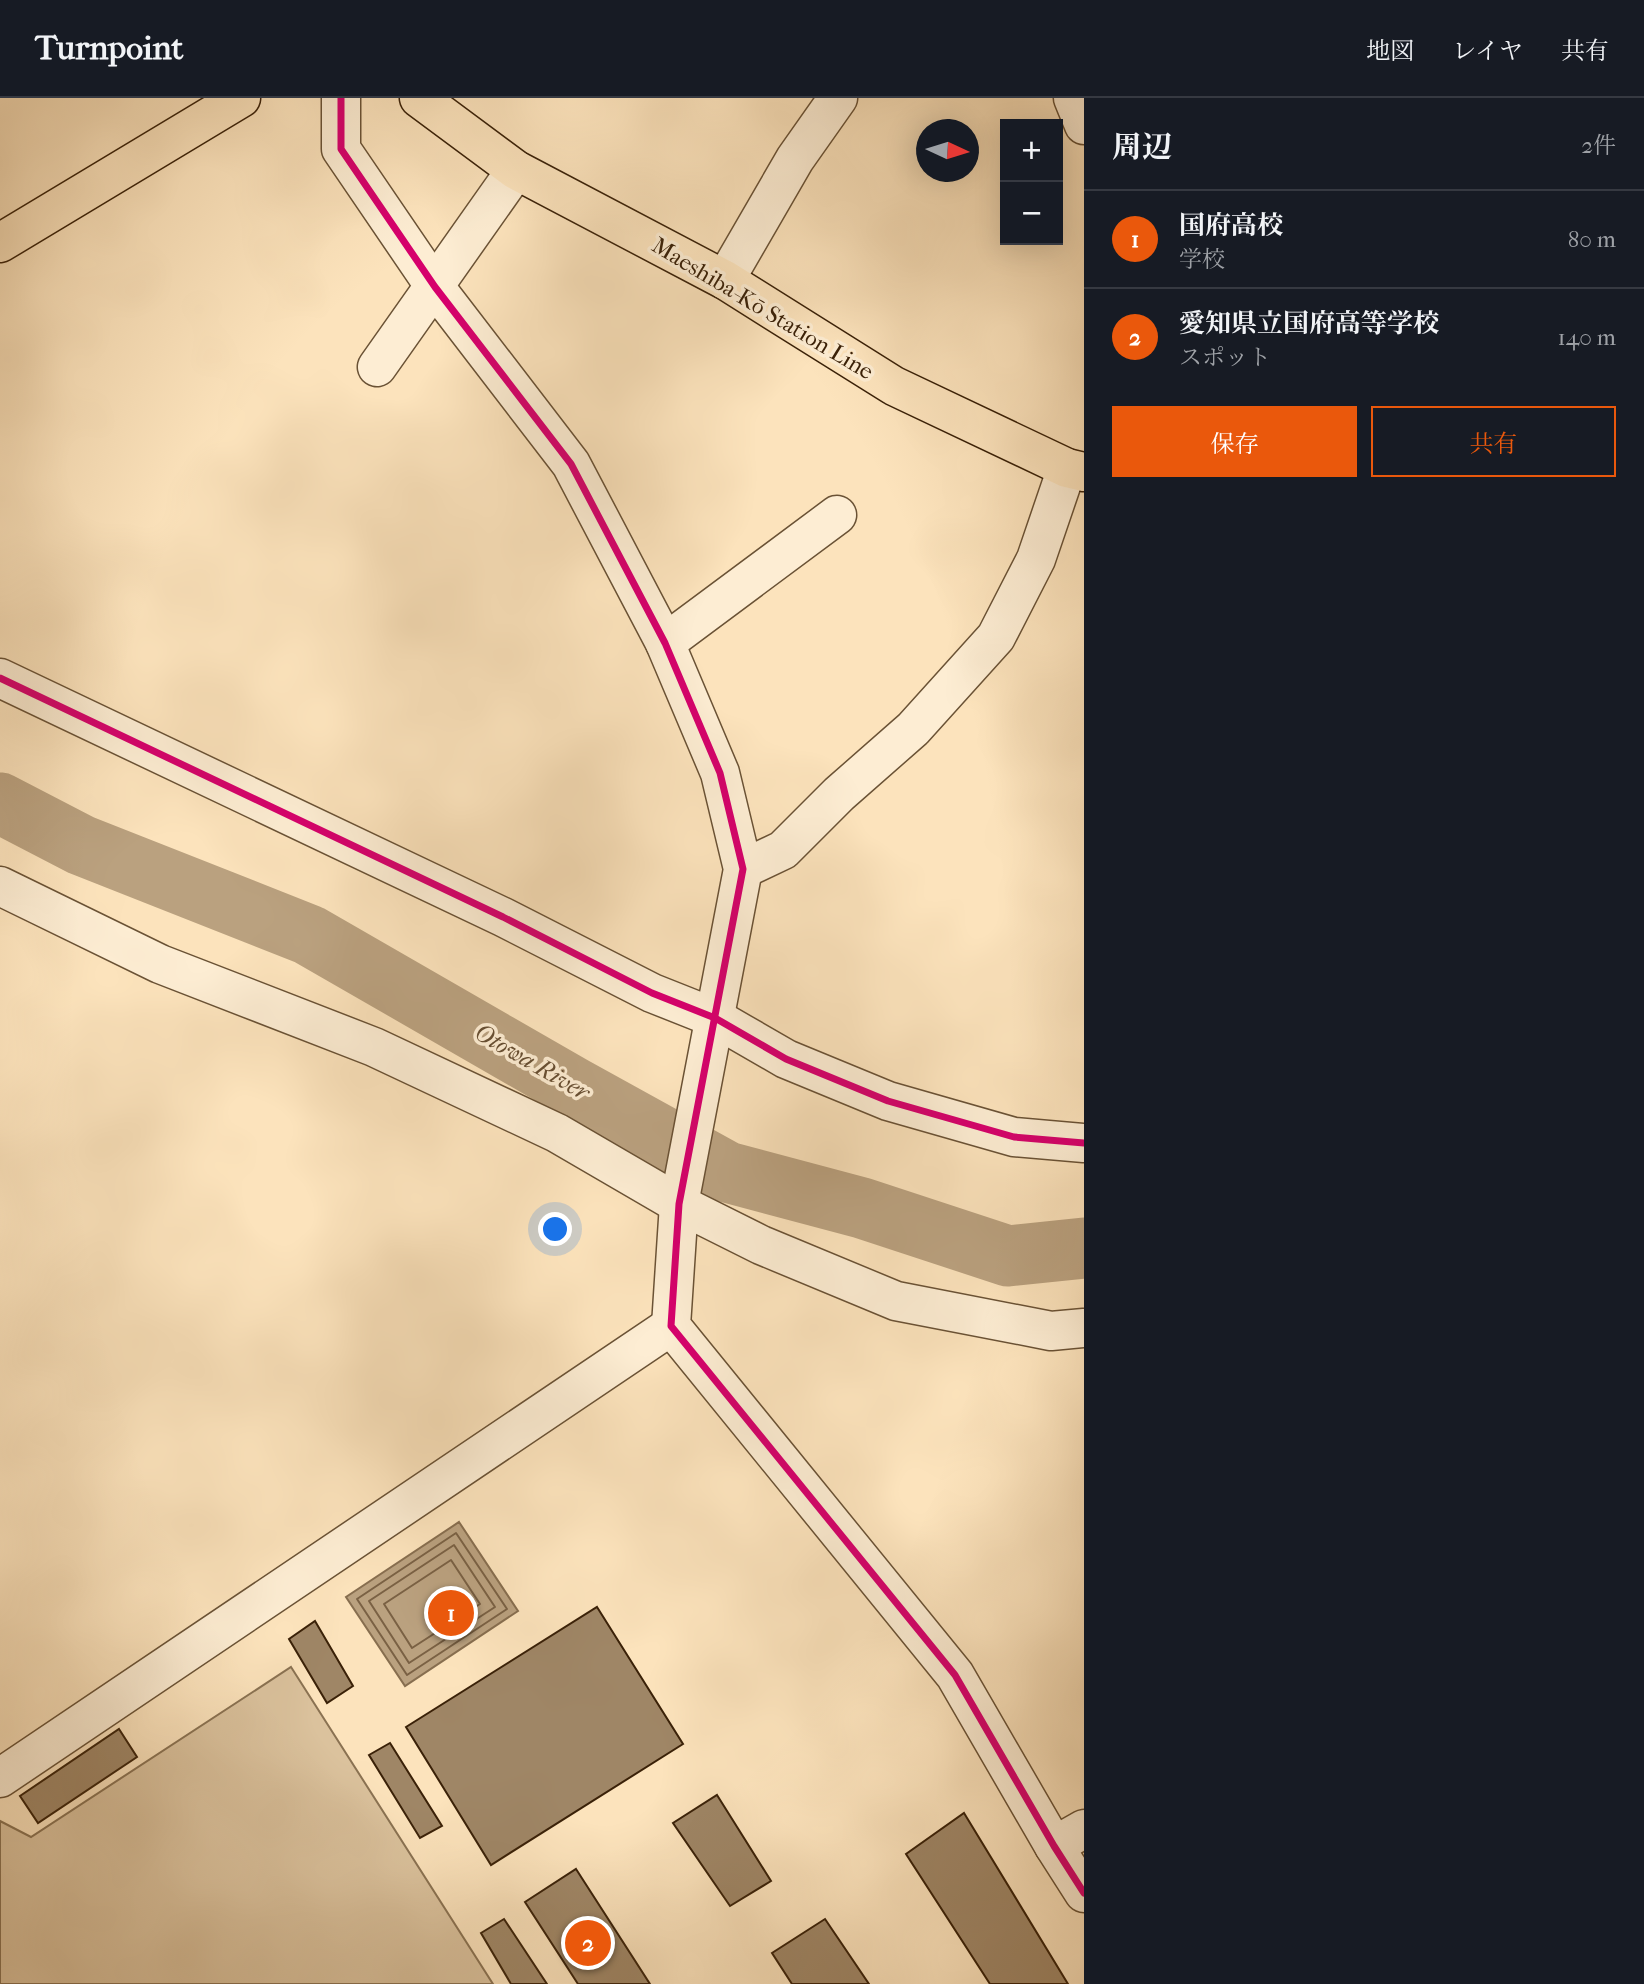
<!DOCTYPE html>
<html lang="ja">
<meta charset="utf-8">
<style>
:root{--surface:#171b24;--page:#20242c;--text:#f1f3f6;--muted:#9ea1a6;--line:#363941;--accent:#ea580c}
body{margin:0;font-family:"IM FELL French Canon","Noto Serif JP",serif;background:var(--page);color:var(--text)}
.controls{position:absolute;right:21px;top:21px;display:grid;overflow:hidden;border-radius:0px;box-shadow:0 7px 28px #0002}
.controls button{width:63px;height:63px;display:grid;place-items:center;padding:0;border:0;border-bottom:2px solid var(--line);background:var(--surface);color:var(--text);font:35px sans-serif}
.compass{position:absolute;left:916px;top:21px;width:63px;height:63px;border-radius:50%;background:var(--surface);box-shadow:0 7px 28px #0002;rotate:94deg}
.you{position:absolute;left:556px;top:1132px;width:24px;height:24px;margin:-18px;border:5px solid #fff;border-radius:50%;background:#1a73e8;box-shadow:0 0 0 10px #1a73e833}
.badge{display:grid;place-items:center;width:46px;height:46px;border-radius:50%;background:var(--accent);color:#fff;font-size:23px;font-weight:700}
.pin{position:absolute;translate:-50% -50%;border:4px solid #fff;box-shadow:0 2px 7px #0006}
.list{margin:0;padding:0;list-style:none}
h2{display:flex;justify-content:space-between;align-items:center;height:91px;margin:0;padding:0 28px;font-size:30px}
h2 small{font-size:23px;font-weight:400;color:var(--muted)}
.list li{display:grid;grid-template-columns:46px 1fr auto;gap:21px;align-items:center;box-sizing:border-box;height:98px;padding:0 28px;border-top:2px solid var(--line)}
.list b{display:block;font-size:26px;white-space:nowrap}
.list p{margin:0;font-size:23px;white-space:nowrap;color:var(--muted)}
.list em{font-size:23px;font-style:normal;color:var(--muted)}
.actions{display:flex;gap:14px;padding:21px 28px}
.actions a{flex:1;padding:16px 0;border:2px solid var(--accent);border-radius:0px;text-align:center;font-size:24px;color:var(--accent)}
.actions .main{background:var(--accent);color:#fff}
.map{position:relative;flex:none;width:1084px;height:1886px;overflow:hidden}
header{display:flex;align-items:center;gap:42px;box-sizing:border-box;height:98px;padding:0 35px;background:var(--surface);border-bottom:2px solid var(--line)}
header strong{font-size:33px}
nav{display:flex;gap:38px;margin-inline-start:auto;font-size:24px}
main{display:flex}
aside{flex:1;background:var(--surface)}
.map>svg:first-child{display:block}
</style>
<header>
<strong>Turnpoint</strong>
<nav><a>地図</a><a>レイヤ</a><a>共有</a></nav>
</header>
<main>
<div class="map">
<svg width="1084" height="1886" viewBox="0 0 1084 1886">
<rect width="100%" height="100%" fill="#fce3bc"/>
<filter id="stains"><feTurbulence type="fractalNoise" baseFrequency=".00286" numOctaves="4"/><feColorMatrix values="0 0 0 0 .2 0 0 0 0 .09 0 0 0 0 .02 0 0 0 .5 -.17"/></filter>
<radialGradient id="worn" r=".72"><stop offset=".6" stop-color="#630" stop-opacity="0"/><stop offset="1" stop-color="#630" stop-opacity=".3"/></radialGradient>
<polygon fill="#dbc29d" stroke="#8a7252" stroke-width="2" points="291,1569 493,1886 0,1886 0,1723 31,1739"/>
<polygon fill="#baa17f" stroke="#876e4f" stroke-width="2" points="459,1424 518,1513 405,1588 346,1499"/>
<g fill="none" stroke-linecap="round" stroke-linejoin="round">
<g stroke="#7a6144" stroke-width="2">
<polygon points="456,1435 507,1511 407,1577 357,1501"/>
<polygon points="454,1447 495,1509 409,1565 369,1503"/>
<polygon points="451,1462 480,1506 412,1550 384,1506"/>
</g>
<polyline stroke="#baa17f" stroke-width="61" points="0,705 81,747 309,837 573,989 727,1074 862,1110 1008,1158 1084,1150"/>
</g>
<g fill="#9f8666" stroke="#3a2108" stroke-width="2">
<polygon points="597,1509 683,1646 491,1767 406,1629"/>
<polygon points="315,1523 353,1588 327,1605 289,1541"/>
<polygon points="119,1631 137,1659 38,1725 20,1698"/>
<polygon points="390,1645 442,1728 420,1740 369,1657"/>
<polygon points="717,1697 771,1783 730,1808 673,1725"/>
<polygon points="964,1715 1068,1886 990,1886 906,1756"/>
<polygon points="576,1771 650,1886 578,1886 525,1804"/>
<polygon points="504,1821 547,1886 511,1886 481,1835"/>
<polygon points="825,1821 869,1886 792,1886 772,1855"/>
</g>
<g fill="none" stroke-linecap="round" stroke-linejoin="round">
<g stroke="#6a5235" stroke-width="41">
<g id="minor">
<polyline points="341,0 341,51 435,189 571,366 665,545 720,675 743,771 679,1106 671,1228 955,1577 1054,1748 1084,1795"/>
<polyline points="1073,0 1084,27"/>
<polyline points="725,182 795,61 838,0"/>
<polyline points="377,269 516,72"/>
<polyline points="665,545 837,417"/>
<polyline points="0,580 503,819 652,895 715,920 786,961 888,1003 1014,1039 1084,1045"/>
<polyline points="743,771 783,752 839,696 913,631 996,539 1036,461 1067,370"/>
<polyline points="0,788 160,866 374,949 557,1035 679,1106 761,1147 896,1203 1051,1233 1084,1230"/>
<polyline points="0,1680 671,1228"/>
<polyline points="1054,1748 1084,1731"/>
</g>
</g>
<g stroke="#3a2108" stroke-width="41">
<g id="major">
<polyline points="419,0 516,72 725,182 894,288 1067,370 1084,374"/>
<polyline points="0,145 241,0"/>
</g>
</g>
<use href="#minor" stroke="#fdedd3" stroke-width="38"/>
<use href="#major" stroke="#fce3bc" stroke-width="38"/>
<g stroke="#fdedd3" stroke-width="11">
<g id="cycleway">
<polyline points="341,0 341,51 435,189 571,366 665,545 720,675 743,771 679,1106 671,1228 955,1577 1054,1748 1084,1795"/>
<polyline points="0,580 503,819 652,895 715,920 786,961 888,1003 1014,1039 1084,1045"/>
</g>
</g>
<use href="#cycleway" stroke="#d6006c" stroke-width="7"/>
</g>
<g text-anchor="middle" stroke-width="7" stroke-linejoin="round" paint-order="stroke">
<g font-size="23" fill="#3a2108" stroke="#fdedd3">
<text transform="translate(763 210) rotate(31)" y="8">Maeshiba-Kō Station Line</text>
</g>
<g font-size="24" font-style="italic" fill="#674e32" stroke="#fdedd3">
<text transform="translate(532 964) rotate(30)" y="8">Otowa River</text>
</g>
</g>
<rect width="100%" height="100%" filter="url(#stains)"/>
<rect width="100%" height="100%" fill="url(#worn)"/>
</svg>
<div class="controls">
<button>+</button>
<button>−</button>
</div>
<svg class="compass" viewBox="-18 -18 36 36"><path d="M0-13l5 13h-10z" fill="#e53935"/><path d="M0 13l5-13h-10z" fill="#9ea1a6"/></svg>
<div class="you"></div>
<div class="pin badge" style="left:451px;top:1515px">1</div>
<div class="pin badge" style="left:588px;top:1845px">2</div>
</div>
<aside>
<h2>周辺<small>2件</small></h2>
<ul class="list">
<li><span class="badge">1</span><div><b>国府高校</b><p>学校</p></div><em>80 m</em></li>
<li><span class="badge">2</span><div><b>愛知県立国府高等学校</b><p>スポット</p></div><em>140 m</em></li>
</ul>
<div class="actions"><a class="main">保存</a><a>共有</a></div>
</aside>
</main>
